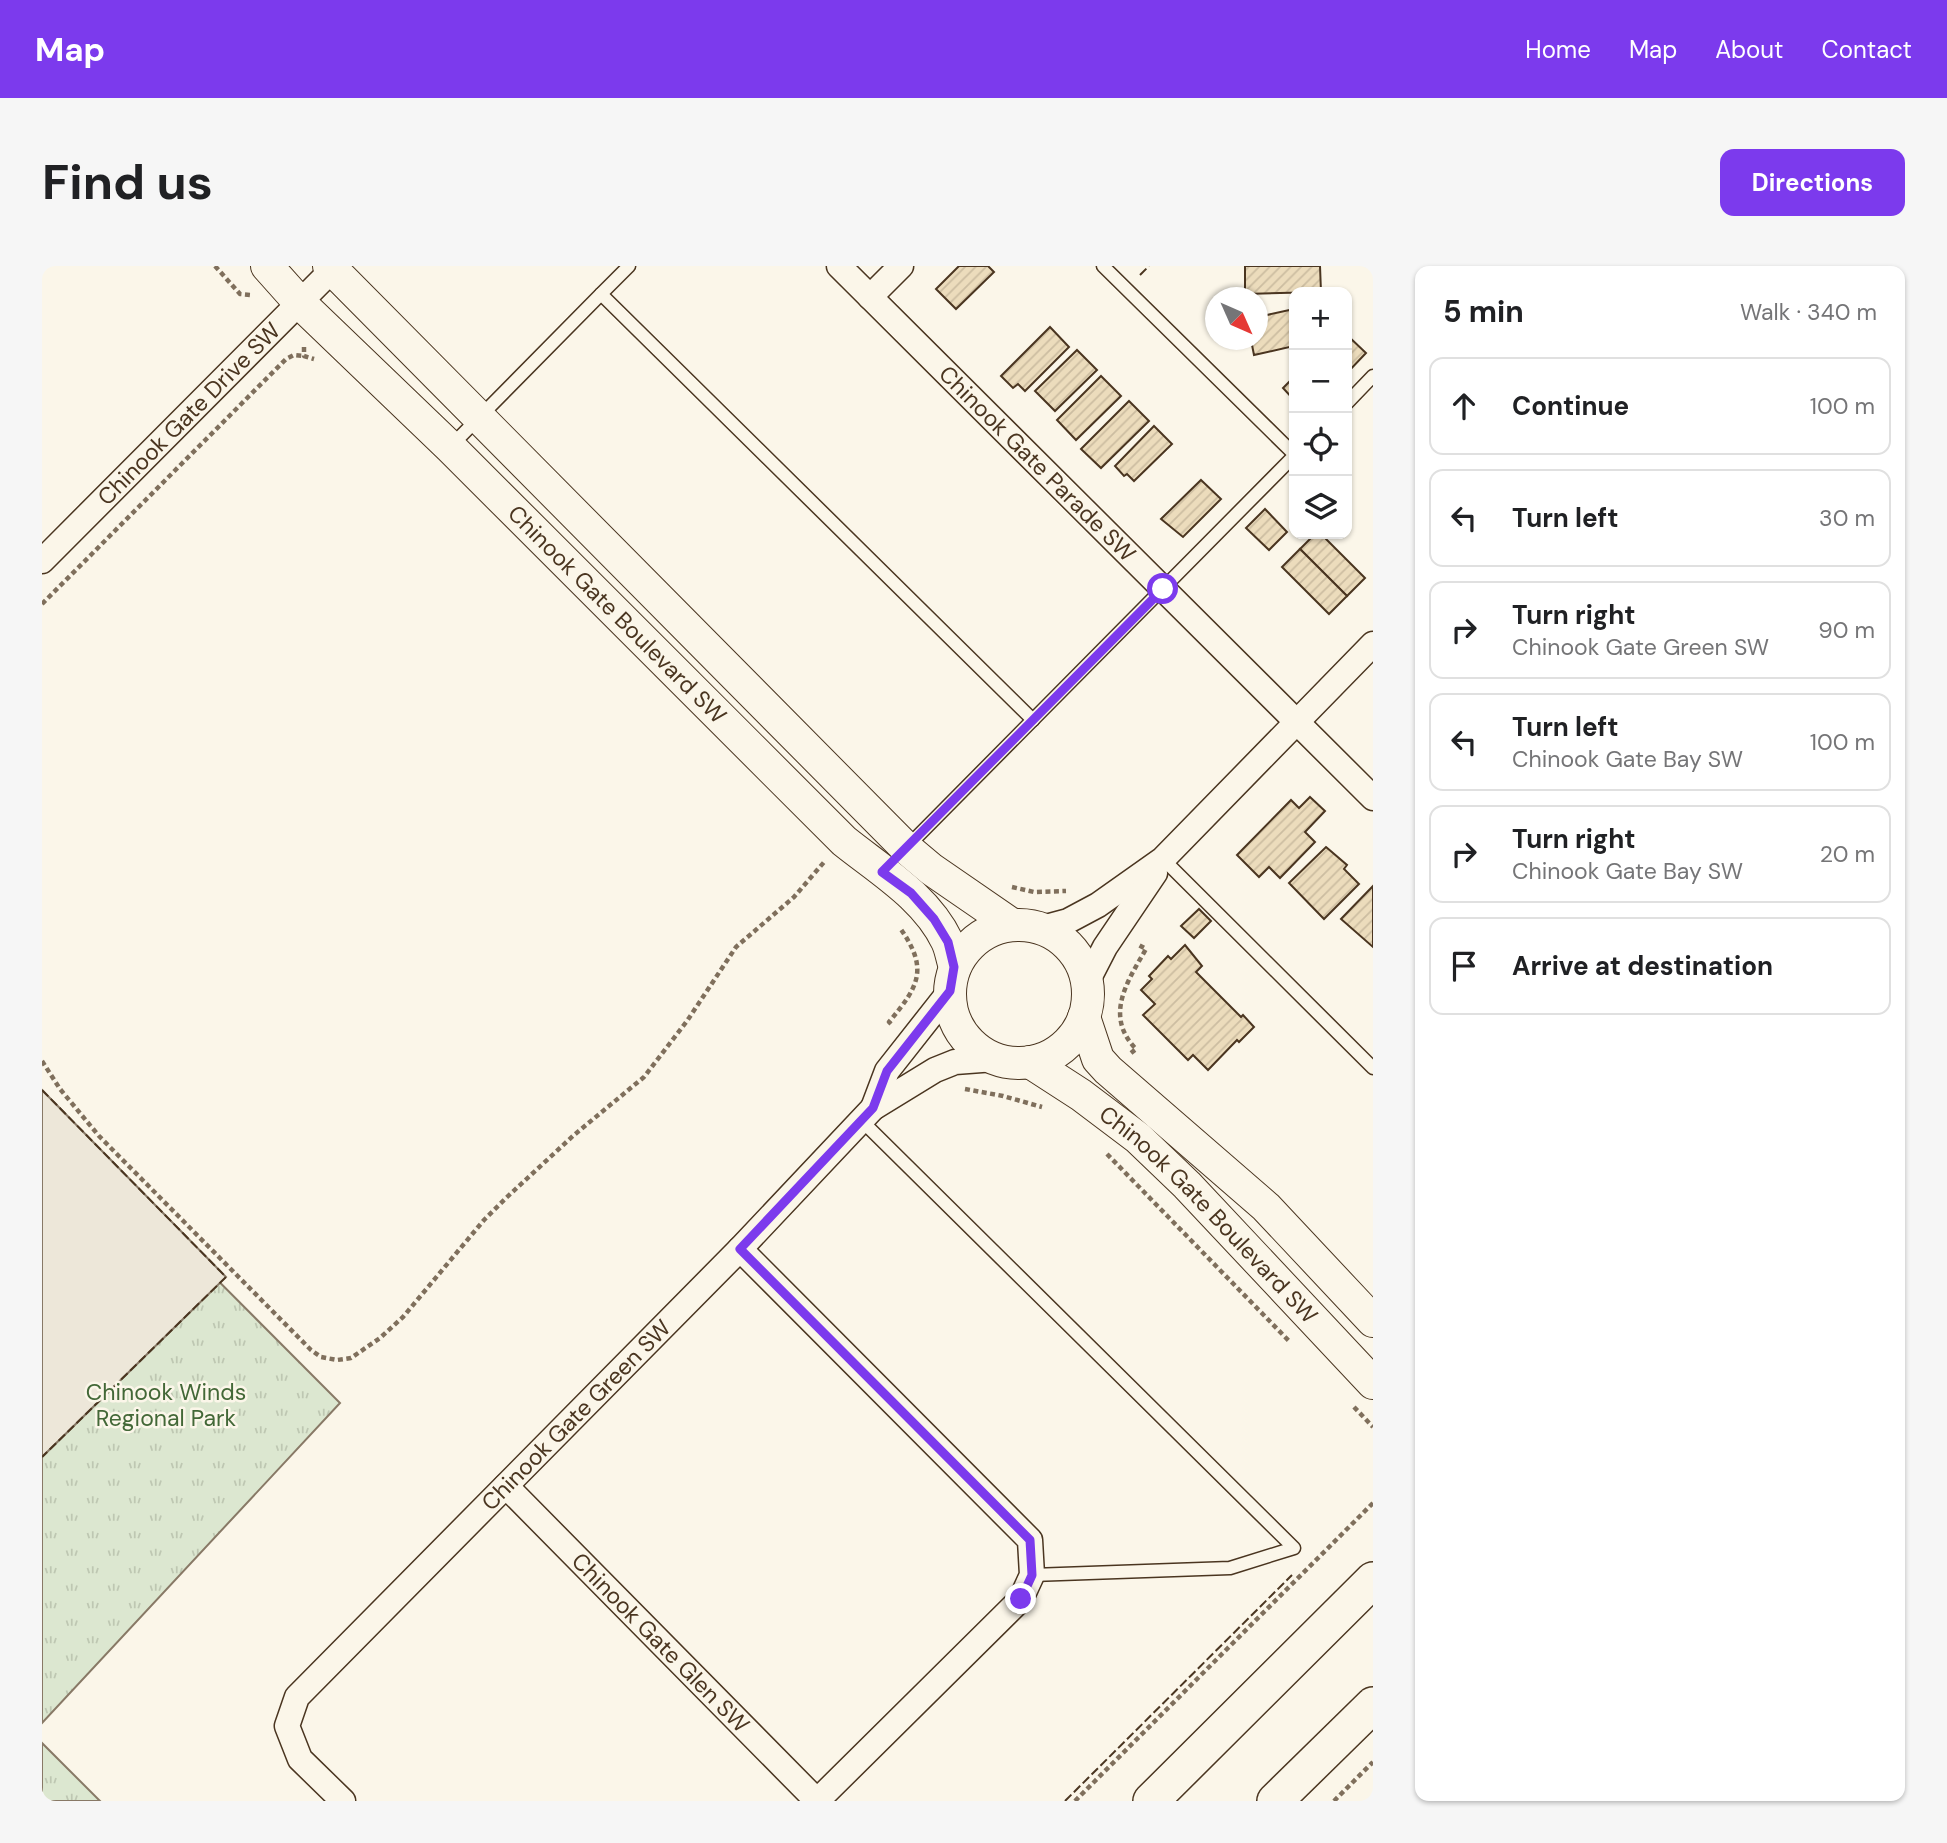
<!DOCTYPE html>
<meta charset="utf-8">
<style>
:root{--surface:#fff;--page:#f6f6f6;--text:#202124;--muted:#757577;--line:#e0e0e0;--accent:#7c3aed}
body{margin:0;font-family:"DM Sans",sans-serif;background:var(--page);color:var(--text)}
.controls{position:absolute;right:21px;top:21px;display:grid;overflow:hidden;border-radius:14px;box-shadow:0 2px 5px #0004}
.controls button{width:63px;height:63px;display:grid;place-items:center;padding:0;border:0;border-bottom:2px solid var(--line);background:var(--surface);color:var(--text);font:35px sans-serif}
.compass{position:absolute;left:1163px;top:21px;width:63px;height:63px;border-radius:50%;background:var(--surface);box-shadow:0 2px 5px #0004;rotate:135deg}
.stop{position:absolute;width:21px;height:21px;margin:-16px;border:5px solid #7c3aed;border-radius:50%;background:#fff}
.stop.end{background:#7c3aed;border-color:#fff;box-shadow:0 2px 7px #0008}
.list{margin:0;padding:0;list-style:none}
h2{display:flex;justify-content:space-between;align-items:center;height:91px;margin:0;padding:0 28px;font-size:30px}
h2 small{font-size:23px;font-weight:400;color:var(--muted)}
.list li{display:grid;grid-template-columns:46px 1fr auto;gap:21px;align-items:center;box-sizing:border-box;height:98px;margin:0 14px 14px;padding:0 14px;border:2px solid var(--line);border-radius:14px}
.list b{display:block;font-size:26px;white-space:nowrap}
.list p{margin:0;font-size:23px;white-space:nowrap;color:var(--muted)}
.list em{font-size:23px;font-style:normal;color:var(--muted)}
.icon{flex:none;width:38px;height:38px;fill:none;stroke:currentColor;stroke-width:2;stroke-linecap:round;stroke-linejoin:round}
.map{position:relative;flex:none;width:1331px;height:1535px;overflow:hidden;border-radius:14px}
header{display:flex;align-items:center;gap:42px;box-sizing:border-box;height:98px;padding:0 35px;background:var(--accent);color:#fff}
header strong{font-size:33px}
nav{display:flex;gap:38px;margin-inline-start:auto;font-size:24px}
.intro{display:flex;align-items:center;justify-content:space-between;box-sizing:border-box;height:168px;padding:0 42px}
h1{margin:0;font-size:49px}
.button{padding:18px 32px;border-radius:14px;background:var(--accent);color:#fff;font-size:24px;font-weight:700}
main{display:flex;gap:42px;padding:0 42px}
aside{flex:1;background:var(--surface);border-radius:14px;box-shadow:0 2px 5px #0004}
.map>svg:first-child{display:block}
</style>
<header>
<strong>Map</strong>
<nav><a>Home</a><a>Map</a><a>About</a><a>Contact</a></nav>
</header>
<div class="intro"><h1>Find us</h1><a class="button">Directions</a></div>
<main>
<div class="map">
<svg width="1331" height="1535" viewBox="0 0 1331 1535">
<defs>
<pattern id="park-tufts" width="24" height="20" patternUnits="userSpaceOnUse" patternTransform="scale(1.75)"><rect width="24" height="20" fill="#dce7d0"/><path d="M3 7l-1-3M5 7V3M7 7l1-3M15 17l-1-3M17 17v-4M19 17l1-3" fill="none" stroke="#bec7b2"/></pattern>
<pattern id="building-hatch" width="6" height="6" patternUnits="userSpaceOnUse" patternTransform="scale(1.75)"><rect width="6" height="6" fill="#ecdcbc"/><path d="M-1 1l2-2M0 6l6-6M5 7l2-2" fill="none" stroke="#ccbda1"/></pattern>
</defs>
<rect width="100%" height="100%" fill="#fbf6e9"/>
<g fill="url(#park-tufts)" stroke="#887966" stroke-width="2">
<polygon points="0,838 298,1137 0,1457"/>
<polygon points="0,1477 58,1535 0,1535"/>
</g>
<polygon fill="#ede7d9" stroke="#887966" stroke-width="2" points="0,824 184,1011 0,1191"/>
<g fill="url(#building-hatch)" stroke="#4a3520" stroke-width="2">
<polygon points="917,0 946,0 952,6 914,43 894,23"/>
<polygon points="1203,0 1278,0 1279,26 1203,28"/>
<polygon points="1252,43 1252,80 1212,89 1209,74 1216,74 1216,51"/>
<polygon points="1008,61 1027,81 983,125 976,118 971,122 959,110"/>
<polygon points="1305,69 1324,87 1305,107"/>
<polygon points="1035,84 1055,104 1013,145 993,125"/>
<polygon points="1059,110 1079,130 1034,174 1015,154"/>
<polygon points="1252,111 1252,134 1241,122"/>
<polygon points="1087,135 1107,155 1059,202 1039,183"/>
<polygon points="1112,160 1130,178 1092,215 1085,208 1082,210 1073,200"/>
<polygon points="1159,214 1179,233 1141,271 1119,253"/>
<polygon points="1223,243 1245,266 1227,284 1204,262"/>
<polygon points="1273,268 1279,268 1323,312 1305,330 1258,283"/>
<polygon points="1258,283 1305,330 1287,348 1240,301"/>
<polygon points="1268,531 1283,545 1263,566 1273,576 1238,612 1227,601 1217,611 1195,589 1249,534 1257,542"/>
<polygon points="1284,581 1305,599 1302,603 1317,618 1282,653 1247,617"/>
<polygon points="1331,620 1331,681 1299,653"/>
<polygon points="1157,643 1169,655 1152,672 1139,660"/>
<polygon points="1143,679 1160,700 1154,706 1199,751 1201,749 1212,761 1197,776 1195,774 1166,804 1151,789 1146,794 1101,749 1113,738 1099,724 1110,713 1107,710 1126,690 1129,693"/>
</g>
<g fill="none" stroke-linecap="round" stroke-linejoin="round">
<g stroke="#4a3520" stroke-width="15">
<g id="service">
<polyline points="587,0 559,28 991,454"/>
<polyline points="1061,0 1252,188"/>
<polyline points="1305,137 1331,110"/>
<polyline points="409,180 559,28"/>
<polyline points="863,583 1252,190"/>
<polyline points="1121,593 1331,802"/>
<polyline points="820,855 1252,1282 1188,1302 990,1309"/>
</g>
</g>
<g stroke="#4a3520" stroke-width="27">
<g id="minor">
<path id="s1" d="M797,0L1331,532"/>
<polyline points="828,31 859,0"/>
<path id="s2" d="M0,295L294,0"/>
<polyline points="1000,662 1026,655 1056,639 1121,593 1331,378"/>
<polyline points="1045,716 1063,681 1113,607"/>
<polyline points="831,842 845,805 908,725"/>
<polyline points="698,983 988,1274 990,1309 979,1333 775,1535"/>
<path id="s3" d="M464,1220L775,1535"/>
<path id="s4" d="M301,1535L258,1493L245,1460L255,1431L698,983L831,842L893,804L913,796L953,793"/>
</g>
</g>
<g stroke="#4a3520" stroke-width="34">
<g id="tertiary">
<path id="s5" d="M225,0L258,37L408,181L802,575C838,604 884,631 905,675C909,683 910,693 913,701"/>
<polyline points="287,0 864,582 889,603 969,658"/>
<circle cx="977" cy="728" r="69"/>
<polyline points="1042,751 1056,793 1066,804 1224,941 1331,1055"/>
<path id="s6" d="M988,796L1039,829L1096,872L1145,919L1331,1117"/>
</g>
</g>
<g stroke="#4a3520" stroke-width="38">
<g id="secondary">
<polyline points="1109,1535 1331,1314"/>
<polyline points="1233,1535 1331,1439"/>
</g>
</g>
<g stroke="#7f6f5c" stroke-width="4.5" stroke-dasharray="5 3.5" stroke-linecap="butt">
<polyline points="173,0 198,28 209,29"/>
<polyline points="262,81 262,90 272,93"/>
<polyline points="0,338 244,93 252,89 262,90"/>
<polyline points="970,621 992,626 1024,625"/>
<path d="M849,758L847,756C877,720 887,703 858,662"/>
<path d="M1089,787L1094,783C1062,750 1085,716 1104,683L1095,678"/>
<polyline points="0,795 18,823 57,870 269,1084 279,1091 295,1094 309,1092 338,1072 361,1051 442,954 464,932 532,869 602,811 645,755 694,681 752,631 783,595"/>
<polyline points="923,823 961,830 1000,841"/>
<polyline points="1065,888 1247,1075"/>
<polyline points="1312,1141 1331,1161"/>
<polyline points="1033,1535 1331,1237"/>
<polyline points="1292,1535 1331,1496"/>
</g>
<use href="#service" stroke="#fbf6e9" stroke-width="12"/>
<use href="#minor" stroke="#fbf6e9" stroke-width="24"/>
<use href="#tertiary" stroke="#fbf6e9" stroke-width="32"/>
<use href="#secondary" stroke="#fbf6e9" stroke-width="35"/>
<g stroke="#4a3520" stroke-width="2" stroke-dasharray="9 3.5" stroke-linecap="butt">
<polyline points="1098,9 1107,0"/>
<polyline points="0,824 184,1011 0,1191"/>
<polyline points="1023,1535 1250,1309"/>
</g>
</g>
<g fill="none" stroke-linecap="round" stroke-linejoin="round">
<polyline stroke="#7c3aed" stroke-width="9" points="979,1333 990,1309 988,1274 698,983 831,842 845,805 908,725 912,701 906,676 892,653 869,627 840,606 1121,323"/>
</g>
<g text-anchor="middle" stroke-width="5" stroke-linejoin="round" paint-order="stroke">
<g font-size="23" fill="#4a3520" stroke="#fbf6e9">
<text dy="8" stroke="none"><textPath href="#s2" startOffset="208">Chinook Gate Drive SW</textPath></text>
<text dy="8" stroke="none"><textPath href="#s1" startOffset="280">Chinook Gate Parade SW</textPath></text>
<text dy="8" stroke="none"><textPath href="#s5" startOffset="494">Chinook Gate Boulevard SW</textPath></text>
<text dy="8" stroke="none"><textPath href="#s6" startOffset="236">Chinook Gate Boulevard SW</textPath></text>
<text dy="8" stroke="none"><textPath href="#s4" startOffset="523">Chinook Gate Green SW</textPath></text>
<text dy="8" stroke="none"><textPath href="#s3" startOffset="220">Chinook Gate Glen SW</textPath></text>
</g>
<g font-size="23" fill="#436837" stroke="#fbf6e9">
<text x="124" y="1134">Chinook Winds<tspan x="124" dy="26">Regional Park</tspan></text>
</g>
</g>
</svg>
<div class="controls">
<button>+</button>
<button>−</button>
<button><svg class="icon" aria-label="locate" viewBox="0 0 24 24"><circle cx="12" cy="12" r="6"/><path d="M12 2v4M12 18v4M2 12h4M18 12h4"/></svg></button>
<button><svg class="icon" aria-label="layers" viewBox="0 0 24 24"><path d="M12 4l9 5-9 5-9-5zM3 14l9 5 9-5"/></svg></button>
</div>
<svg class="compass" viewBox="-18 -18 36 36"><path d="M0-13l5 13h-10z" fill="#e53935"/><path d="M0 13l5-13h-10z" fill="#757577"/></svg>
<div class="stop" style="left:1121px;top:323px"></div>
<div class="stop end" style="left:979px;top:1333px"></div>
</div>
<aside>
<h2>5 min<small>Walk · 340 m</small></h2>
<ul class="list">
<li><svg class="icon" aria-label="ahead" viewBox="0 0 24 24"><path d="M12 20V5M6 11l6-6 6 6"/></svg><div><b>Continue</b></div><em>100 m</em></li>
<li><svg class="icon" aria-label="left" viewBox="0 0 24 24"><path d="M17 20v-9H6M10 6l-5 5 5 5"/></svg><div><b>Turn left</b></div><em>30 m</em></li>
<li><svg class="icon" aria-label="right" viewBox="0 0 24 24"><path d="M7 20v-9h11M14 6l5 5-5 5"/></svg><div><b>Turn right</b><p>Chinook Gate Green SW</p></div><em>90 m</em></li>
<li><svg class="icon" aria-label="left" viewBox="0 0 24 24"><path d="M17 20v-9H6M10 6l-5 5 5 5"/></svg><div><b>Turn left</b><p>Chinook Gate Bay SW</p></div><em>100 m</em></li>
<li><svg class="icon" aria-label="right" viewBox="0 0 24 24"><path d="M7 20v-9h11M14 6l5 5-5 5"/></svg><div><b>Turn right</b><p>Chinook Gate Bay SW</p></div><em>20 m</em></li>
<li><svg class="icon" aria-label="arrive" viewBox="0 0 24 24"><path d="M6 21V4h12l-3 4 3 4H6"/></svg><div><b>Arrive at destination</b></div></li>
</ul>
</aside>
</main>
